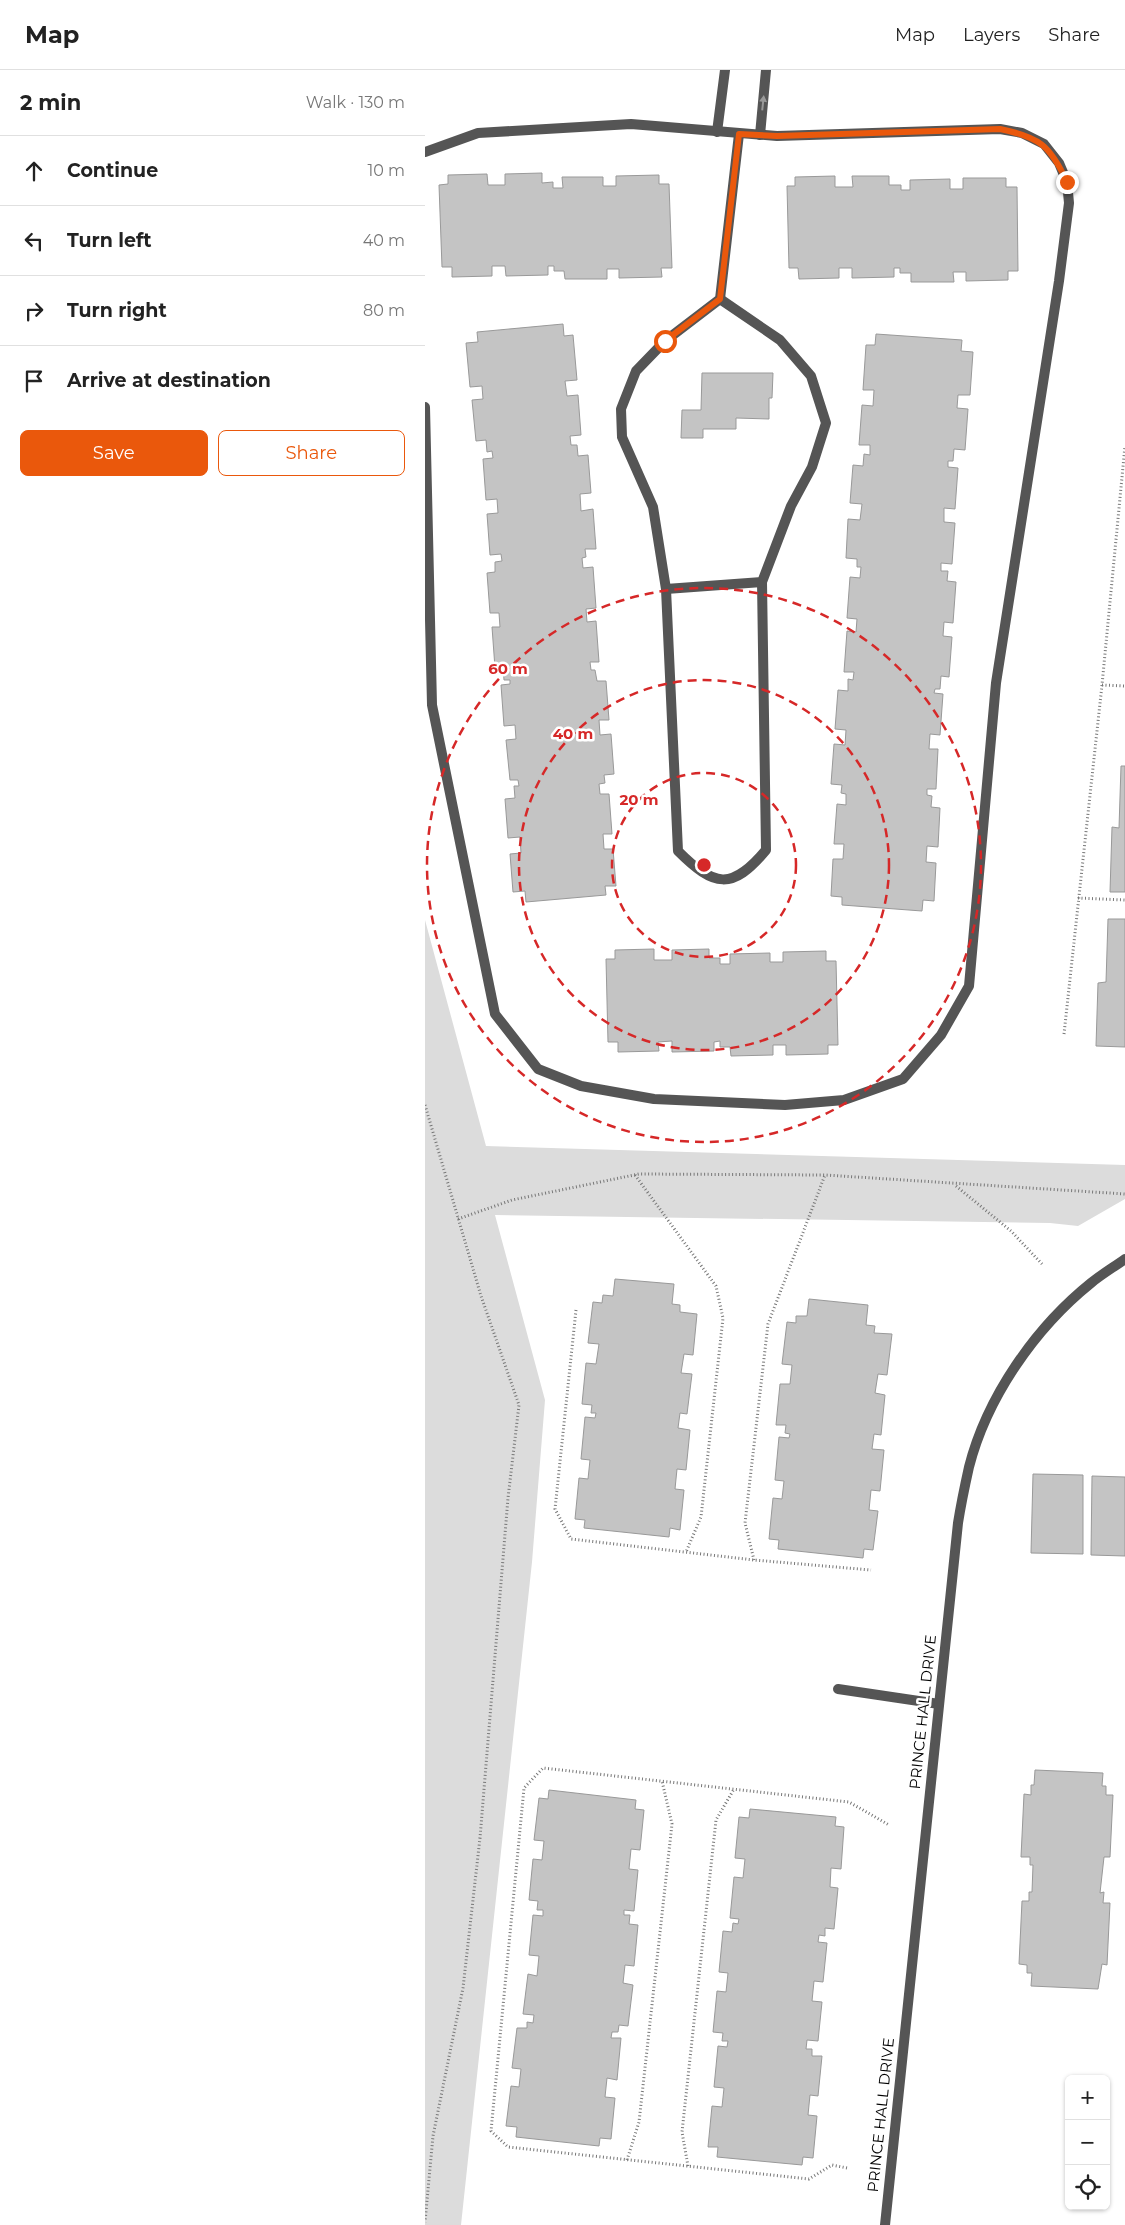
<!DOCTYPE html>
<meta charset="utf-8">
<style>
:root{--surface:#fff;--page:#f2f2f2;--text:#222;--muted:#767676;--line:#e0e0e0;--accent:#ea580c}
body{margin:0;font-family:Montserrat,sans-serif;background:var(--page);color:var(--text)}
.controls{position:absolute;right:15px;bottom:15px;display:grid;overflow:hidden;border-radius:8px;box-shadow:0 1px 4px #0004}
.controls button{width:45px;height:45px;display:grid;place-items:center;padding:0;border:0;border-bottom:1px solid var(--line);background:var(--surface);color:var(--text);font:25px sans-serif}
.stop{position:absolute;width:15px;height:15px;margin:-11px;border:4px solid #ea580c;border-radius:50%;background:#fff}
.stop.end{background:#ea580c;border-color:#fff;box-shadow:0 1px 5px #0008}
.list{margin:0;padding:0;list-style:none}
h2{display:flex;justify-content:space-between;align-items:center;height:65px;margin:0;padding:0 20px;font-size:21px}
h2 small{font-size:16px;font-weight:400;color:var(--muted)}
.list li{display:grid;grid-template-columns:32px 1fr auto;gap:15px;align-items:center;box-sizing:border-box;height:70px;padding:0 20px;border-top:1px solid var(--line)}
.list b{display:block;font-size:19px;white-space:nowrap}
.list em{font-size:16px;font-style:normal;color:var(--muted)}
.actions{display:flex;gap:10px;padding:15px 20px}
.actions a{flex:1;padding:11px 0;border:1px solid var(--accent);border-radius:8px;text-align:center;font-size:18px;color:var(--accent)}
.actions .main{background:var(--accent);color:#fff}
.icon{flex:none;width:28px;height:28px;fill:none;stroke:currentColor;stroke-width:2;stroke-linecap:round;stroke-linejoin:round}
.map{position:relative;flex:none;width:700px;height:2155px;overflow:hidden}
header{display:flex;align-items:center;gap:30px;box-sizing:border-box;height:70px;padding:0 25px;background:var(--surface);border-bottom:1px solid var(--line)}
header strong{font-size:24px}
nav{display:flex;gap:28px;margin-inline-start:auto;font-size:18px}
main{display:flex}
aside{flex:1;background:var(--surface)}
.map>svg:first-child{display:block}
</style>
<header>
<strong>Map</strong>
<nav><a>Map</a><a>Layers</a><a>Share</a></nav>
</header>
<main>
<aside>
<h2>2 min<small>Walk · 130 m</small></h2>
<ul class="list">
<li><svg class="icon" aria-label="ahead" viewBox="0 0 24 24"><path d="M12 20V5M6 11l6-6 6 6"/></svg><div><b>Continue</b></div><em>10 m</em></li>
<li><svg class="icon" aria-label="left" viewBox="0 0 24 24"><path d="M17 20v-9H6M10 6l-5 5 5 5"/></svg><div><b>Turn left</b></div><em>40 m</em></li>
<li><svg class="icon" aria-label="right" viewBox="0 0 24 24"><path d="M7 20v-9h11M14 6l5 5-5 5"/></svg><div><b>Turn right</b></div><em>80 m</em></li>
<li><svg class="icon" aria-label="arrive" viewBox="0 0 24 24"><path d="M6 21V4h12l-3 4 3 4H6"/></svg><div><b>Arrive at destination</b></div></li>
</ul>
<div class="actions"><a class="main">Save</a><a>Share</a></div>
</aside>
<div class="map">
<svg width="700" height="2155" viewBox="0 0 700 2155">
<rect width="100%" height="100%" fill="#fff"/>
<polygon fill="#dcdcdc" points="0,850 61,1076 700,1095 700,1129 653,1156 625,1153 70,1145 120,1330 107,1492 36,2155 0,2155"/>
<g fill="#c4c4c4" stroke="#999">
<polygon points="117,103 117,113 128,112 128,118 138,118 137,107 178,107 178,116 191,116 191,106 234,105 234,114 244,114 247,198 236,198 237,207 194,208 194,199 182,199 182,209 140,209 139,201 129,201 129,196 123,196 123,205 81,206 80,196 67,196 67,206 27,207 27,197 17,197 14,115 23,114 23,105 62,104 63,115 80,115 80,104"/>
<polygon points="410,106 410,117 428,117 427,106 464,106 464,115 476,115 476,120 485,120 485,110 525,109 525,119 538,119 538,108 581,108 581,117 592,117 593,201 583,201 583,210 541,211 541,202 528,202 529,212 486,212 486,203 475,203 475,198 469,198 469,207 427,208 427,198 414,198 414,208 374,209 373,198 364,198 362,116 370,116 370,107"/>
<polygon points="138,254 139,266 148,265 152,310 140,311 142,326 153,325 156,365 145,366 146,375 152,375 153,386 163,385 166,423 155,424 156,441 168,439 171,479 160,479 161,487 157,488 158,498 168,497 171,538 161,539 162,552 171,551 174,592 165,592 166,600 170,600 172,611 181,611 184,650 174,650 175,665 186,664 189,704 179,705 180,713 174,714 175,724 184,724 187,764 178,764 179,779 188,779 191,816 180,816 181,825 101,832 100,821 88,822 85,784 96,783 95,767 83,768 80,729 90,728 89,716 94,716 93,710 85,710 81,670 91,669 90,655 79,656 76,615 85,614 85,610 79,610 78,597 70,598 67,557 75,557 74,543 65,543 62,503 70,502 70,492 77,491 76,484 65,485 62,444 73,443 72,429 61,430 58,389 68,388 67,381 62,382 61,370 51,371 47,330 58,329 57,316 45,317 41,273 53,272 52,262"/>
<polygon points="451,264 537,270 536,281 548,282 545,325 533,325 532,338 543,339 540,380 529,379 528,391 523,391 523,397 533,398 530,439 519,438 519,452 530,453 527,494 516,493 516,501 523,501 522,511 531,512 528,553 519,552 518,566 527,567 524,607 516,606 515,619 510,619 509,623 518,624 515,665 505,664 504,679 513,679 511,719 502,719 502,725 507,726 506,737 515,738 513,777 502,776 501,792 511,793 509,831 498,830 497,841 417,835 417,827 406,826 408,789 418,789 419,774 409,774 412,734 421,735 421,724 416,723 417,715 406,714 409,674 420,675 421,660 410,659 413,620 423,621 423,609 428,610 429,602 419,602 422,561 431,562 432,549 422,548 425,507 435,508 436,497 432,497 432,489 421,488 423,449 435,450 437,434 425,433 428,395 438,396 439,384 445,385 445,375 434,375 437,335 448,336 449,320 438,320 441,275 450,275"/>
<polygon points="277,303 348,303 347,328 344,328 344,349 311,348 311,359 278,359 278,368 256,368 257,340 276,340"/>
<polygon points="696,696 700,696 700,822 685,822 687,757 694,758"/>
<polygon points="683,849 700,849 700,977 671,976 673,913 681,912"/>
<polygon points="229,879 229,890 247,890 247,880 284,879 284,888 295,888 295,894 305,894 305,884 345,883 345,892 358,892 358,882 401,881 401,891 411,891 413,975 403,975 403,984 361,985 361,975 348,975 348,985 306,986 305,977 295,977 295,971 289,972 289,981 247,982 247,971 233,972 234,981 193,982 193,972 183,972 181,889 190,889 190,880"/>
<polygon points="190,1209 249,1214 247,1234 255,1235 255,1242 272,1244 268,1285 259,1284 256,1303 267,1304 262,1344 255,1343 253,1358 265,1360 261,1400 252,1399 250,1419 259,1420 255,1460 245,1458 244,1467 159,1458 160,1450 150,1449 154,1408 163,1409 165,1390 156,1389 160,1347 170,1348 171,1343 166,1343 167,1335 157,1334 161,1293 171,1294 174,1274 163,1273 168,1232 177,1233 178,1225 188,1226"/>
<polygon points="384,1229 443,1235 441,1255 450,1256 449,1263 467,1264 462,1305 453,1304 450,1323 460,1325 456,1365 449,1364 447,1379 459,1380 455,1421 446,1420 444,1440 453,1441 448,1480 439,1479 438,1488 353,1479 354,1470 344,1469 348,1428 357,1429 359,1411 350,1410 354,1367 364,1368 365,1364 360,1363 361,1355 351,1355 355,1314 365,1314 367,1295 357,1294 362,1252 371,1253 371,1246 382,1246"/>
<polygon points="608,1404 658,1405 658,1484 606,1483"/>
<polygon points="667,1406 700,1407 700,1486 666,1485"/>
<polygon points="610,1700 678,1703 677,1716 681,1716 681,1725 688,1725 685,1787 679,1787 675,1823 679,1822 678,1833 685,1833 682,1895 677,1894 673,1919 606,1916 607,1903 602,1903 602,1895 594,1894 597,1831 604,1831 604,1822 607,1822 608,1795 605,1795 605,1787 596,1787 599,1724 606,1725 606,1715 609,1715"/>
<polygon points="124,1720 211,1730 210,1739 219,1740 215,1780 206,1779 204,1799 213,1800 209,1841 199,1840 199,1845 205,1845 204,1854 213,1855 209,1896 200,1895 198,1913 208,1915 203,1956 194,1955 193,1962 187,1962 186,1968 196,1968 192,2010 182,2008 180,2027 190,2028 186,2069 175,2068 174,2076 91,2067 92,2057 81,2056 86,2016 94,2017 96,1999 87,1998 92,1958 102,1958 102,1952 108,1953 109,1945 98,1944 103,1904 112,1906 114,1886 104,1885 108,1845 118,1846 118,1840 112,1840 113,1831 104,1830 108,1789 117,1790 119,1771 109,1770 114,1728 123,1729"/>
<polygon points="325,1739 411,1747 410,1756 419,1757 416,1799 406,1798 405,1817 413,1818 409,1859 400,1858 400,1866 394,1865 393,1872 402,1873 398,1912 389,1911 387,1931 397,1932 393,1971 382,1970 381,1979 387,1979 387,1986 397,1986 393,2026 385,2025 383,2045 392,2046 388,2088 378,2087 377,2095 292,2087 293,2077 283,2077 287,2036 297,2037 299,2018 289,2017 293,1976 302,1977 303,1971 297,1971 298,1963 288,1962 292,1921 301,1922 303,1903 294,1902 298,1861 307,1862 308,1853 313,1854 314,1849 305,1848 309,1807 318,1808 320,1789 310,1788 314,1747 324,1748"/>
</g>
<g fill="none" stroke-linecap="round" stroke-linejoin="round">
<g stroke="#777" stroke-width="3" stroke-dasharray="1 2.5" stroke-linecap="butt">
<polyline points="677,615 700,616"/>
<polyline points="653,828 700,830"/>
<polyline points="639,964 677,615 700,376"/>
<polyline points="0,1035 56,1226 94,1335 83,1428 55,1768 38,1918 8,2066 0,2152"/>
<polyline points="210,1105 291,1216 298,1248 276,1447 261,1482"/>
<polyline points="531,1116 586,1161 617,1194"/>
<polyline points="33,1149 87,1130 214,1104 400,1105 700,1124"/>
<polyline points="151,1240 130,1439 146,1469 329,1490 446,1500"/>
<polyline points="329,1490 320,1453 343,1254 400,1105"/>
<polyline points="202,2090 214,2052 247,1754 237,1711"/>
<polyline points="263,2096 257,2062 291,1750 309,1719"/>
<polyline points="422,2098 407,2095 384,2109 83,2077 66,2061 99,1718 118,1698 424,1732 464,1755"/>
</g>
<g stroke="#555" stroke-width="10">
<polyline points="292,62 300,0"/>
<path d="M314,64L295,229L240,271L211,301L196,339L197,367L228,437L241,519L253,781C289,817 307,821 341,780L337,512"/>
<polyline points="335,65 341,0"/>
<polyline points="0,82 53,63 206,54 352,66 575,59 597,63 619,74 634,93 642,112 644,133 634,211 571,613 544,916 516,965 478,1009 419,1030 360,1035 229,1029 156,1016 113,999 70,944 7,635 0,337"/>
<polyline points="241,519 337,512 366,436 387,397 401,353 386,306 355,270 295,229"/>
<polyline points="413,1619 514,1634"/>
</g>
<path stroke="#555" stroke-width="10" d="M460,2155L533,1453C536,1434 540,1415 544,1397C562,1327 610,1258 666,1213C677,1204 689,1197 700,1189"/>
</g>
<defs><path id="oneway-solid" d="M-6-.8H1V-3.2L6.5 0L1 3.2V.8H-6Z" transform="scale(1.25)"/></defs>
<use fill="#999" href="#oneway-solid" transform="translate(338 33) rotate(-84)"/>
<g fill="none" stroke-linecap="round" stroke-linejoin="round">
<path stroke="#ea580c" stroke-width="6" d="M240,271L295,229L314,64L352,66L575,59C614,67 625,75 642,112"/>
</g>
<g fill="none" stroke="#d62828" stroke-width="2.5" stroke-dasharray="9 6">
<circle cx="279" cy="795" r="92"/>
<circle cx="279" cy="795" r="185"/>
<circle cx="279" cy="795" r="277"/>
</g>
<g text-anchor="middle" stroke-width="5" stroke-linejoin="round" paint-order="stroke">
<g font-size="15" fill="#000" stroke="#fff">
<text transform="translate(498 1642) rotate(-84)" y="5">PRINCE HALL DRIVE</text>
<text transform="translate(456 2045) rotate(-84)" y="5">PRINCE HALL DRIVE</text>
</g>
</g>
<circle cx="279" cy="795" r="8" fill="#d62828" stroke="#fff" stroke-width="2.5"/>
<g font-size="15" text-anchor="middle" font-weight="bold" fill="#d62828" stroke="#fff" stroke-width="5" stroke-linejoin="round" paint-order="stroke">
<text x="83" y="604">60 m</text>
<text x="148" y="669">40 m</text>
<text x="214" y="735">20 m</text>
</g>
</svg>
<div class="controls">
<button>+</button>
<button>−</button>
<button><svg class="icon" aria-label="locate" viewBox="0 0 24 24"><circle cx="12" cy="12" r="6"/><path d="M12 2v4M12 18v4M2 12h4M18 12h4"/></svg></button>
</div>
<div class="stop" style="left:240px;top:271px"></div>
<div class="stop end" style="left:642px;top:112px"></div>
</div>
</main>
